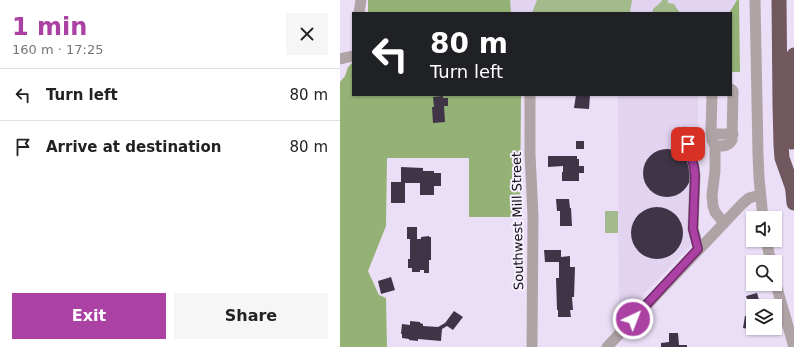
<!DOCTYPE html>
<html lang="en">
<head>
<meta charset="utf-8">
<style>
  body { margin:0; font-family:"DejaVu Sans",sans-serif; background:#f6f6f6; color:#222; height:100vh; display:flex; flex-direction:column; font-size:15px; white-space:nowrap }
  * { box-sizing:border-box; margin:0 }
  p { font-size:13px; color:#767676 }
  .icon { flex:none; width:22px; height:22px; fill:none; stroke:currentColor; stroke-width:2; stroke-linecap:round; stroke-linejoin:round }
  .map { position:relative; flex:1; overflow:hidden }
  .side { display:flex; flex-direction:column; background:#fff; width:340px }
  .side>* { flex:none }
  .guide { position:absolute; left:12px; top:12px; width:380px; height:84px; border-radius:0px; box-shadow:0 1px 3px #0004; background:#202124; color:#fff; overflow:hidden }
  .buttons { position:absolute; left:406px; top:211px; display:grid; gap:8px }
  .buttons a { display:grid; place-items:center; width:36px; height:36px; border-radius:0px; background:#fff; box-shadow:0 1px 3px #0004; font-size:20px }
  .pin { position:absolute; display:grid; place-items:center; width:34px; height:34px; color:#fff; margin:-17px; border-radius:8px; box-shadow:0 2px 6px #0006 }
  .me { position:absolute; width:44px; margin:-22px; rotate:43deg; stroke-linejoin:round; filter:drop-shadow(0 0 3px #0008) }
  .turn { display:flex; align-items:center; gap:14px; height:84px; padding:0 12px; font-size:18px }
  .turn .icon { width:52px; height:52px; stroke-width:2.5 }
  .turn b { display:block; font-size:28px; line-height:34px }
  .round { display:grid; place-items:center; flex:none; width:42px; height:42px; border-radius:0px; background:#f6f6f6 }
  .headline { display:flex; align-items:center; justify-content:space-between; height:68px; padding:0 12px }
  h1 { font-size:24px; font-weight:700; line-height:30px; color:#ab41a3 }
  .primary-button { display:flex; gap:8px; margin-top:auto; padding:8px 12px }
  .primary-button a { flex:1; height:46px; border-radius:0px; background:#ab41a3; color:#fff; font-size:16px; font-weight:700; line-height:46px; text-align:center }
  .primary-button a+a { background:#f6f6f6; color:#222 }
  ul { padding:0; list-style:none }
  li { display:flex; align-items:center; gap:12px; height:52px; padding:0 12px; border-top:1px solid #e0e0e0 }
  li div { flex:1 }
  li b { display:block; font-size:15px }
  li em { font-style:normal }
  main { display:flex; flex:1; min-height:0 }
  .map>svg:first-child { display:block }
  .built { fill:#e2d3f1 }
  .green { fill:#a3bb8c }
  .forest { fill:#94b275 }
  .building { fill:#3f3547 }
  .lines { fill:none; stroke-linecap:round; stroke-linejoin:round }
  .minor { stroke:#b0a3a6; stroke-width:11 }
  .highway { stroke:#71585f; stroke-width:15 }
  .route-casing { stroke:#6f2a6a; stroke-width:10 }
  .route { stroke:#ab41a3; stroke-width:7 }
  .labels { text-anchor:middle; stroke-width:4; stroke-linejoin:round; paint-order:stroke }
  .street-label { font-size:13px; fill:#110d14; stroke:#f6effd }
</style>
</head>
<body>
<main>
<section class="side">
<div class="headline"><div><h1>1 min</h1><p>160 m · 17:25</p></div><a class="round"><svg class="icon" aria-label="close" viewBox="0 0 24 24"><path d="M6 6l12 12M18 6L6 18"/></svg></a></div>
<ul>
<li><svg class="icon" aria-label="left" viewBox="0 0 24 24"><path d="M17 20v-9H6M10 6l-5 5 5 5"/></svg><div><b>Turn left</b></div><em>80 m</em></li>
<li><svg class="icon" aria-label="arrive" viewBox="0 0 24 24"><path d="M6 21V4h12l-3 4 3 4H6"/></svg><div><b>Arrive at destination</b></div><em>80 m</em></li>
</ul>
<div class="primary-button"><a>Exit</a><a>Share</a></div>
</section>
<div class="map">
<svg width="454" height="347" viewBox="0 0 454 347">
  <rect width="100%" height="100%" fill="#ebdff7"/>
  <g class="built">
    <polygon points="28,0 399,0 391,13 28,13"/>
    <polygon points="278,95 358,95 357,229 350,230 351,245 279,320"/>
  </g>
  <g class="green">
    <polygon points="197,0 292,0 290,13 192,13"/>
    <polygon points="322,0 328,0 328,3 334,4 340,13 312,13 313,9 321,2"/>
    <rect x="265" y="211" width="13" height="22"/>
  </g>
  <g class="forest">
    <polygon points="28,0 170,0 171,13 28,13"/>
    <polygon points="397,0 399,0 400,72 391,72 391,13 389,13"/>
    <polygon points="13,62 13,95 181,95 180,217 129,217 129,158 47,158 46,226 28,271 39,295 46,298 47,347 0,347 0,82 5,76 8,67"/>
  </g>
  <g class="building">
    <polygon points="236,95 250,95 249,109 234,108"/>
    <polygon points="103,96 103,98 108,98 108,106 104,106 105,122 93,123 92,107 94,107 93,97"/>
    <rect x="236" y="141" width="8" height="8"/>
    <circle cx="327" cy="173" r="24"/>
    <polygon points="208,156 237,156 237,159 239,159 239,166 244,166 244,173 239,173 239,181 222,181 222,172 223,172 223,166 208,167"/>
    <polygon points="61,167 83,168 83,171 94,171 94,173 101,173 101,186 94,186 94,195 80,195 80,183 65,183 65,203 51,203 51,182 61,182"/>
    <polygon points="216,199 229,199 230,208 231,208 232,226 220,226 220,211 217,211"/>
    <circle cx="317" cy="233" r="26"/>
    <polygon points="67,227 77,227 77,239 81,239 81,237 89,236 89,237 91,237 91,260 89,260 89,273 84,273 84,270 80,270 80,272 72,272 72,268 68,268 68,259 70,259 70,239 67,239"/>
    <polygon points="204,250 221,250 221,257 230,256 230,267 235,267 234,297 232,297 233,310 230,310 231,317 218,317 218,310 217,310 216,278 219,278 219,262 205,262"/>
    <polygon points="51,277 55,290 41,294 38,281"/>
    <polygon points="417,293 420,303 420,306 413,306 413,328 416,328 415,330 403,328 405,316 406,316 409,305 406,296"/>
    <polygon points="114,311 123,317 113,330 107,326 102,329 101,341 78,339 78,341 69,340 69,339 62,338 62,334 61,334 62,324 70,325 70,321 80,322 80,323 83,324 83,326 98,327 105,323"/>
    <polygon points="329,333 338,333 339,345 347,345 347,347 321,347 321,343 329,342"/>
  </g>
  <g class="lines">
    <g class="minor">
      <polyline points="415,0 418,154 419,178 423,218"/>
      <polyline points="19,13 21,0"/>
      <polyline points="0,59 13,56"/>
      <polyline points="190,95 190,154 193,216 192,347"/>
      <polyline points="372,95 371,129 372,140 375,146 375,171 372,195 373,206 375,212 384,223"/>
      <polyline points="345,132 354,167 355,175 353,229 359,249"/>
      <polyline points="371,134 393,134"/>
      <path d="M375,146C382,146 388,147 392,140L393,91L391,89"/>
      <polyline points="426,240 431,262"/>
      <polyline points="435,281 454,347"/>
      <polyline points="267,347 402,204 409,198 420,195"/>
    </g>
    <g class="highway">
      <polyline points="439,0 440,104 441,145 442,158 453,189"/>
      <polyline points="451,142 451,106 454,55"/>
      <polyline points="452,180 454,203"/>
    </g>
  </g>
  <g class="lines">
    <g class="route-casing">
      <polyline id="route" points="293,319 358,249 353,229 355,176 354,167 348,144"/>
    </g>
    <use href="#route" class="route"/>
  </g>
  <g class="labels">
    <g class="street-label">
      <text transform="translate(177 221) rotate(-91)" y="5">Southwest Mill Street</text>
    </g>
  </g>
</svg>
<div class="buttons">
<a><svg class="icon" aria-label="sound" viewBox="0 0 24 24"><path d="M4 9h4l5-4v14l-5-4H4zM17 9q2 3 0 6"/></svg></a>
<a><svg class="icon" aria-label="search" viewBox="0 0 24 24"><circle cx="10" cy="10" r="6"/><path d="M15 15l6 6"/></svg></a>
<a><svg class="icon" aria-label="layers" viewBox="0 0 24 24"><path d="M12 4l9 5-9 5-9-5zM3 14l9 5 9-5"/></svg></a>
</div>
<div class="pin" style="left:348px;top:144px;background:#d93025"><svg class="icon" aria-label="arrive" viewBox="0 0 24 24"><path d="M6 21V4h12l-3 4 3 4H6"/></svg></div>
<svg class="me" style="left:293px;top:319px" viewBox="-20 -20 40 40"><circle r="17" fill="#ab41a3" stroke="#fff" stroke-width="3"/><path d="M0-11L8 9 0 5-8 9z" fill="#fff"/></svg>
<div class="guide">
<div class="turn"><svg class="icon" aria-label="left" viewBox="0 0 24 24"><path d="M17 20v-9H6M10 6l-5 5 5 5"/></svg><div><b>80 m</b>Turn left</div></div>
</div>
</div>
</main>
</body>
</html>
